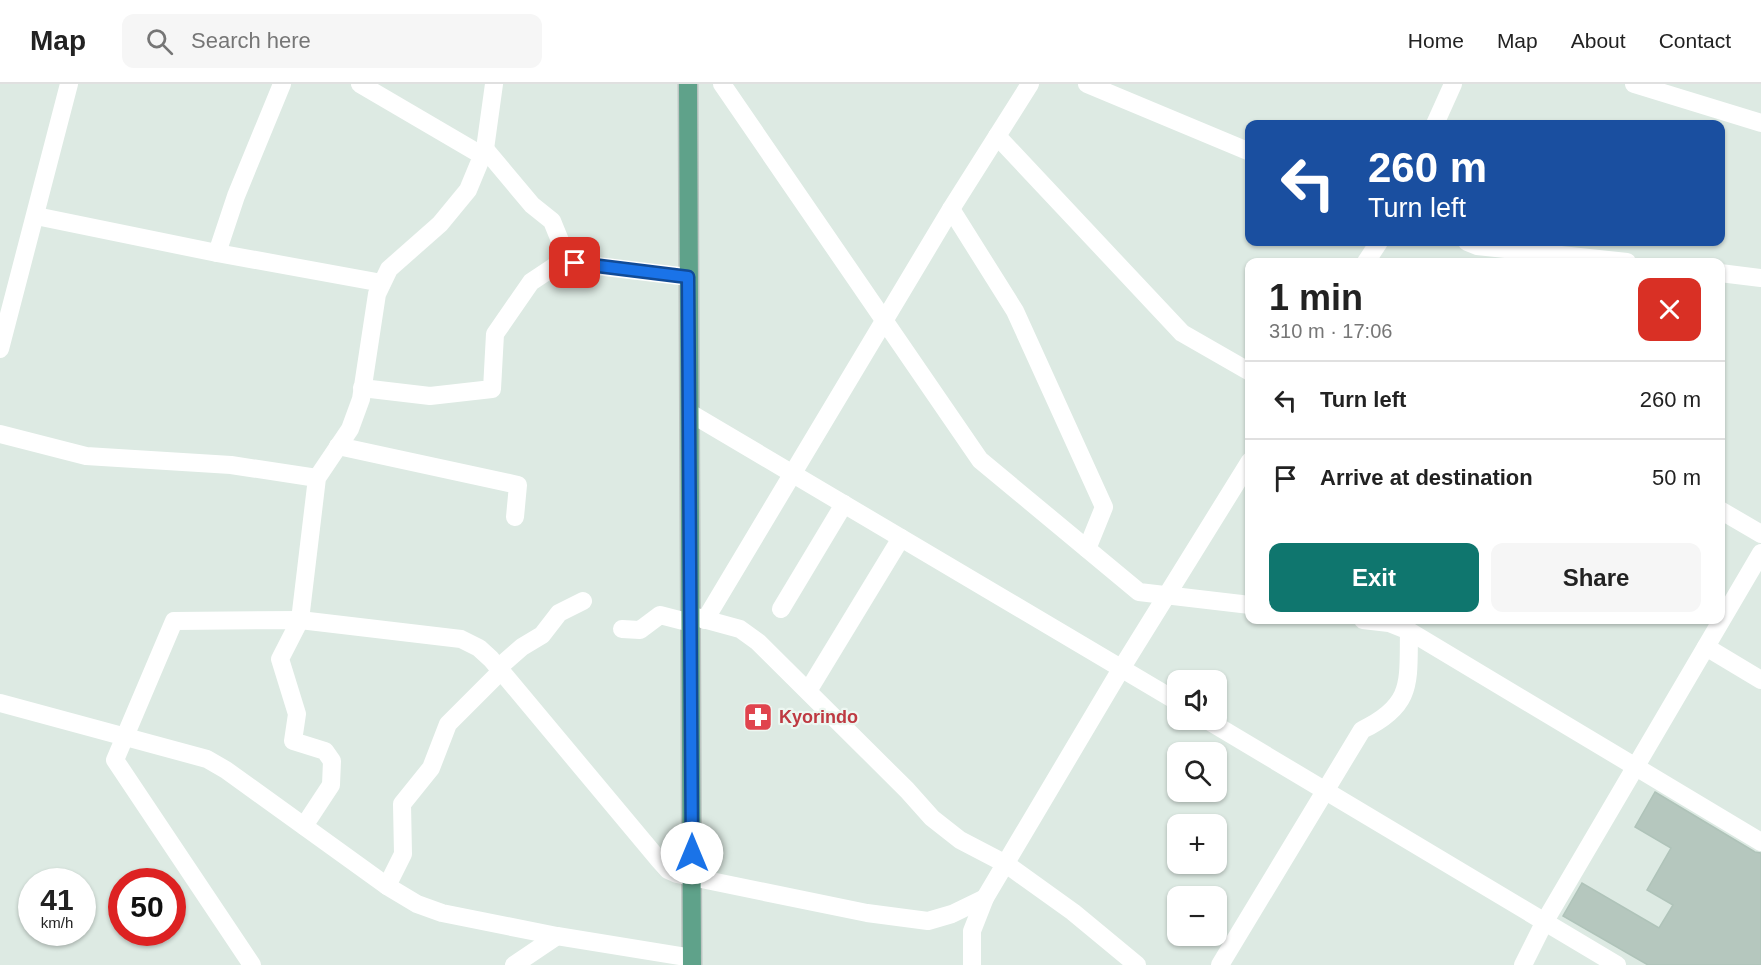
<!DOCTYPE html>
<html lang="en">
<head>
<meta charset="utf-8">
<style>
  body { margin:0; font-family:Arial,sans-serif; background:#f6f6f6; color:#222; height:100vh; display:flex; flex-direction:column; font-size:22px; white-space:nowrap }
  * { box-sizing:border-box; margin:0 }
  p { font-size:20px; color:#767676 }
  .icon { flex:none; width:33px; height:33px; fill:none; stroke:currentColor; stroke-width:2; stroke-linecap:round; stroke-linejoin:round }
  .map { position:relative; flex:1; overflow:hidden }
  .drawer { position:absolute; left:1245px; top:174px; width:480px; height:366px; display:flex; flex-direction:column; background:#fff; border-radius:12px; box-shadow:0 2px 4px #0004 }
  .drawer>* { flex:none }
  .guide { position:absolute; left:1245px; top:36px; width:480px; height:126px; border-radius:12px; box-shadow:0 2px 4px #0004; background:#1a4fa0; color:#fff; overflow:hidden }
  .fabs { position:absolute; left:1167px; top:586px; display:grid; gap:12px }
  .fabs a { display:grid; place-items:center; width:60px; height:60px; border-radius:12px; background:#fff; box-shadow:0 2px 4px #0004; font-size:30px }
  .speed { position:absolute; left:18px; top:784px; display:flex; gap:12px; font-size:30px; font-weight:700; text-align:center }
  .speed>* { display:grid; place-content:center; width:78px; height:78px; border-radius:50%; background:#fff; box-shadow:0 2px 4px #0004; line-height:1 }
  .speed small { font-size:15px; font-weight:400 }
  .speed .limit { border:9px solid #d22; background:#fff; color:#111 }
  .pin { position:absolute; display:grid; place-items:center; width:51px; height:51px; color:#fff; margin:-26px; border-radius:12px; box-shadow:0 3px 9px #0006 }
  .me { position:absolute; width:66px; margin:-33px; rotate:0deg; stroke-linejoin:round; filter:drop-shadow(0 0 4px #0008) }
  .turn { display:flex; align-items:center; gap:21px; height:126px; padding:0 24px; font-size:27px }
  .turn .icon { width:78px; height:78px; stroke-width:2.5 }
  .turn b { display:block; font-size:42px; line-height:51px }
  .round { display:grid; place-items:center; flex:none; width:63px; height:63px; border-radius:12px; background:#f6f6f6 }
  .summary { display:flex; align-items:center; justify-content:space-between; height:102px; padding:0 24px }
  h1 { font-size:36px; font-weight:700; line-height:45px }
  .button { display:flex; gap:12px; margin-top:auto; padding:12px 24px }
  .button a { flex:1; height:69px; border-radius:12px; background:#0f766e; color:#fff; font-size:24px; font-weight:700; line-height:69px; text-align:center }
  .button a+a { background:#f6f6f6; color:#222 }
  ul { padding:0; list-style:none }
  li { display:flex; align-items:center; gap:18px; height:78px; padding:0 24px; border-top:2px solid #e0e0e0 }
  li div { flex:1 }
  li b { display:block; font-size:22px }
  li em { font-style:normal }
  header { display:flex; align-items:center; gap:36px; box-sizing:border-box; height:84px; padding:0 30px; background:#fff; border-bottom:2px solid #e0e0e0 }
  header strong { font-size:28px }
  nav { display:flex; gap:33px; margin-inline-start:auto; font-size:21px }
  .search { width:420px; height:54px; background:#f6f6f6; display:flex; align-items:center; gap:15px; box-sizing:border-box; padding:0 21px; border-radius:12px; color:#767676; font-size:22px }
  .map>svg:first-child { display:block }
  .building { fill:#b5c7be; stroke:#afc3b9; stroke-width:1.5 }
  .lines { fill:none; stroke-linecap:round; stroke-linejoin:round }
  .major-casing { stroke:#bcc4c1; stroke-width:21 }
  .minor { stroke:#fff; stroke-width:18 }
  .major { stroke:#5fa28a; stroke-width:18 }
  .route-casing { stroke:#114b97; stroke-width:15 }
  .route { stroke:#1a73e8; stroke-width:10 }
  .labels { text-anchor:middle; stroke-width:4.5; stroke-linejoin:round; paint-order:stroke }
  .health-label { font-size:18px; font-weight:bold; fill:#be3a42; stroke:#edf7f1; text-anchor:start }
</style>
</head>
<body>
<header>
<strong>Map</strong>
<div class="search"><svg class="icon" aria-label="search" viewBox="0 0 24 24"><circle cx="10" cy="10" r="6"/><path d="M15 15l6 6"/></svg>Search here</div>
<nav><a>Home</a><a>Map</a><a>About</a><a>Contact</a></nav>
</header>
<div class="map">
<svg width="1761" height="881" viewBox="0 0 1761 881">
  <rect width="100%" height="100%" fill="#ddeae3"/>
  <polygon class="building" points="1655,708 1755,768 1761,769 1761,881 1648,881 1563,832 1582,799 1659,844 1673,821 1647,806 1671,764 1635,743"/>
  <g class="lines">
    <g class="major-casing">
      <polyline id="major" points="688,0 692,881"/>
    </g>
    <g class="minor">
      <polyline points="360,0 483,72"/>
      <polyline points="722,0 980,376 1139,508 1250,521"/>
      <polyline points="1087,0 1250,68"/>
      <polyline points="1634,0 1761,39"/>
      <polyline points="1435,40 1453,0"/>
      <polyline points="997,52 1182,249 1250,288"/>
      <polyline points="485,65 532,121 552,137 567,174 575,179 589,181 688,193"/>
      <polyline points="951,125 1015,227 1104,423 1087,465"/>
      <polyline points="36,132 217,169 382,199"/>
      <polyline points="1467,158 1477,162 1627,178"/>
      <polyline points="217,169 236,112 282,0"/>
      <polyline points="1366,178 1379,158"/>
      <polyline points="1720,189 1761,194"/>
      <polyline points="0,265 69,0"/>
      <polyline points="362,304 430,312 492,305 495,250 531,198 567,174"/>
      <polyline points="690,329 1178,618"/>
      <polyline points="0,350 86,372 231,381 317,394"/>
      <polyline points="338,362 518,401 515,433"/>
      <polyline points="1720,426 1761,450"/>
      <polyline points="781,525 844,420"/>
      <polyline points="696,533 740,545 758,558 907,706 932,734 960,756 1006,780 1073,828 1137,881"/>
      <polyline points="705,536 951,125 1030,0"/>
      <polyline points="1363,536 1389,539 1409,547 1761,758"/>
      <polyline points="622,545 640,546 660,531 691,539"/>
      <polyline points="1706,563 1761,596"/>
      <polyline points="498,584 522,563 542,551 559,529 583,517"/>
      <polyline points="808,607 901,454"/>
      <polyline points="0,619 207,675 226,686 387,802 417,820 442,829 557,852 692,874"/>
      <polyline points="1207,636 1617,881"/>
      <polyline points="304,742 331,701 332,677 325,667 293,657 297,630 280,575 300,536 317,394 350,345 361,315 377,210 389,185 440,140 468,106 485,65 494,0"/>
      <polyline points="387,802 403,770 402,720 431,684 448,640 501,587"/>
      <polyline points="252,881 115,676 174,537 300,536 461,555 479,564 491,575 659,776 668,786 677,790 867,829 928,837 952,830 985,814"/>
      <polyline points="514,881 557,852"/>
      <polyline points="972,881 972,847 985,814 1121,585 1250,377"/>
      <path d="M1220,881L1362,646C1414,621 1408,598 1409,547"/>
      <polyline points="1523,881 1545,837 1761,469"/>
    </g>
    <use href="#major" class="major"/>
  </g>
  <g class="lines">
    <g class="route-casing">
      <polyline id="route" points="575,179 688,193 692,769"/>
    </g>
    <use href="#route" class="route"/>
  </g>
  <defs>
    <g id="pharmacy-square" transform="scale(1.5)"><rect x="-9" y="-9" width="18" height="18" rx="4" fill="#e0444e" stroke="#edf7f1"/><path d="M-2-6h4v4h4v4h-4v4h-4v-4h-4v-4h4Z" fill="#fff"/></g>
  </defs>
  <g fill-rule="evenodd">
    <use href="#pharmacy-square" x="758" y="633"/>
  </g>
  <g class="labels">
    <g class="health-label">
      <text x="779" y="639">Kyorindo</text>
    </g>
  </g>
</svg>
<div class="fabs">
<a><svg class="icon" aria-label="sound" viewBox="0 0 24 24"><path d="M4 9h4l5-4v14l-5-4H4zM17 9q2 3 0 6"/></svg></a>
<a><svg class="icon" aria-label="search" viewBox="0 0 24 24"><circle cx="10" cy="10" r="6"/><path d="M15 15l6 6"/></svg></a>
<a>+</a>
<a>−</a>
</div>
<div class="speed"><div>41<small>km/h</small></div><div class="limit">50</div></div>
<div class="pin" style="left:575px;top:179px;background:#d93025"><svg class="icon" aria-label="arrive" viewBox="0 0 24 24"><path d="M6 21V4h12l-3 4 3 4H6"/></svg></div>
<svg class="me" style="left:692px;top:769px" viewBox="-20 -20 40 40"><circle r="19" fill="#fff"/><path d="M0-13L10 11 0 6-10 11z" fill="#1a73e8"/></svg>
<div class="guide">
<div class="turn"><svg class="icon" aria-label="left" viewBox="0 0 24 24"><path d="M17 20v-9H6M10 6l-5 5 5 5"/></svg><div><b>260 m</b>Turn left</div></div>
</div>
<section class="drawer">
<div class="summary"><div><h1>1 min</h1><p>310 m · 17:06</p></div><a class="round" style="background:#d93025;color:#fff"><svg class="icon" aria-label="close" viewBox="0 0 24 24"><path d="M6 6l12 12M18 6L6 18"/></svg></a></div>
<ul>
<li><svg class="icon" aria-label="left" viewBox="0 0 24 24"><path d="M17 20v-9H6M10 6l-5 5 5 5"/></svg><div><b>Turn left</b></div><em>260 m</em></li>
<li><svg class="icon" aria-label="arrive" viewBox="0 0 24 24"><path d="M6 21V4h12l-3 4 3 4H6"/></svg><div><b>Arrive at destination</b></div><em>50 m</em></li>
</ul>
<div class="button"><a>Exit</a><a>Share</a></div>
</section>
</div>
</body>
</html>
